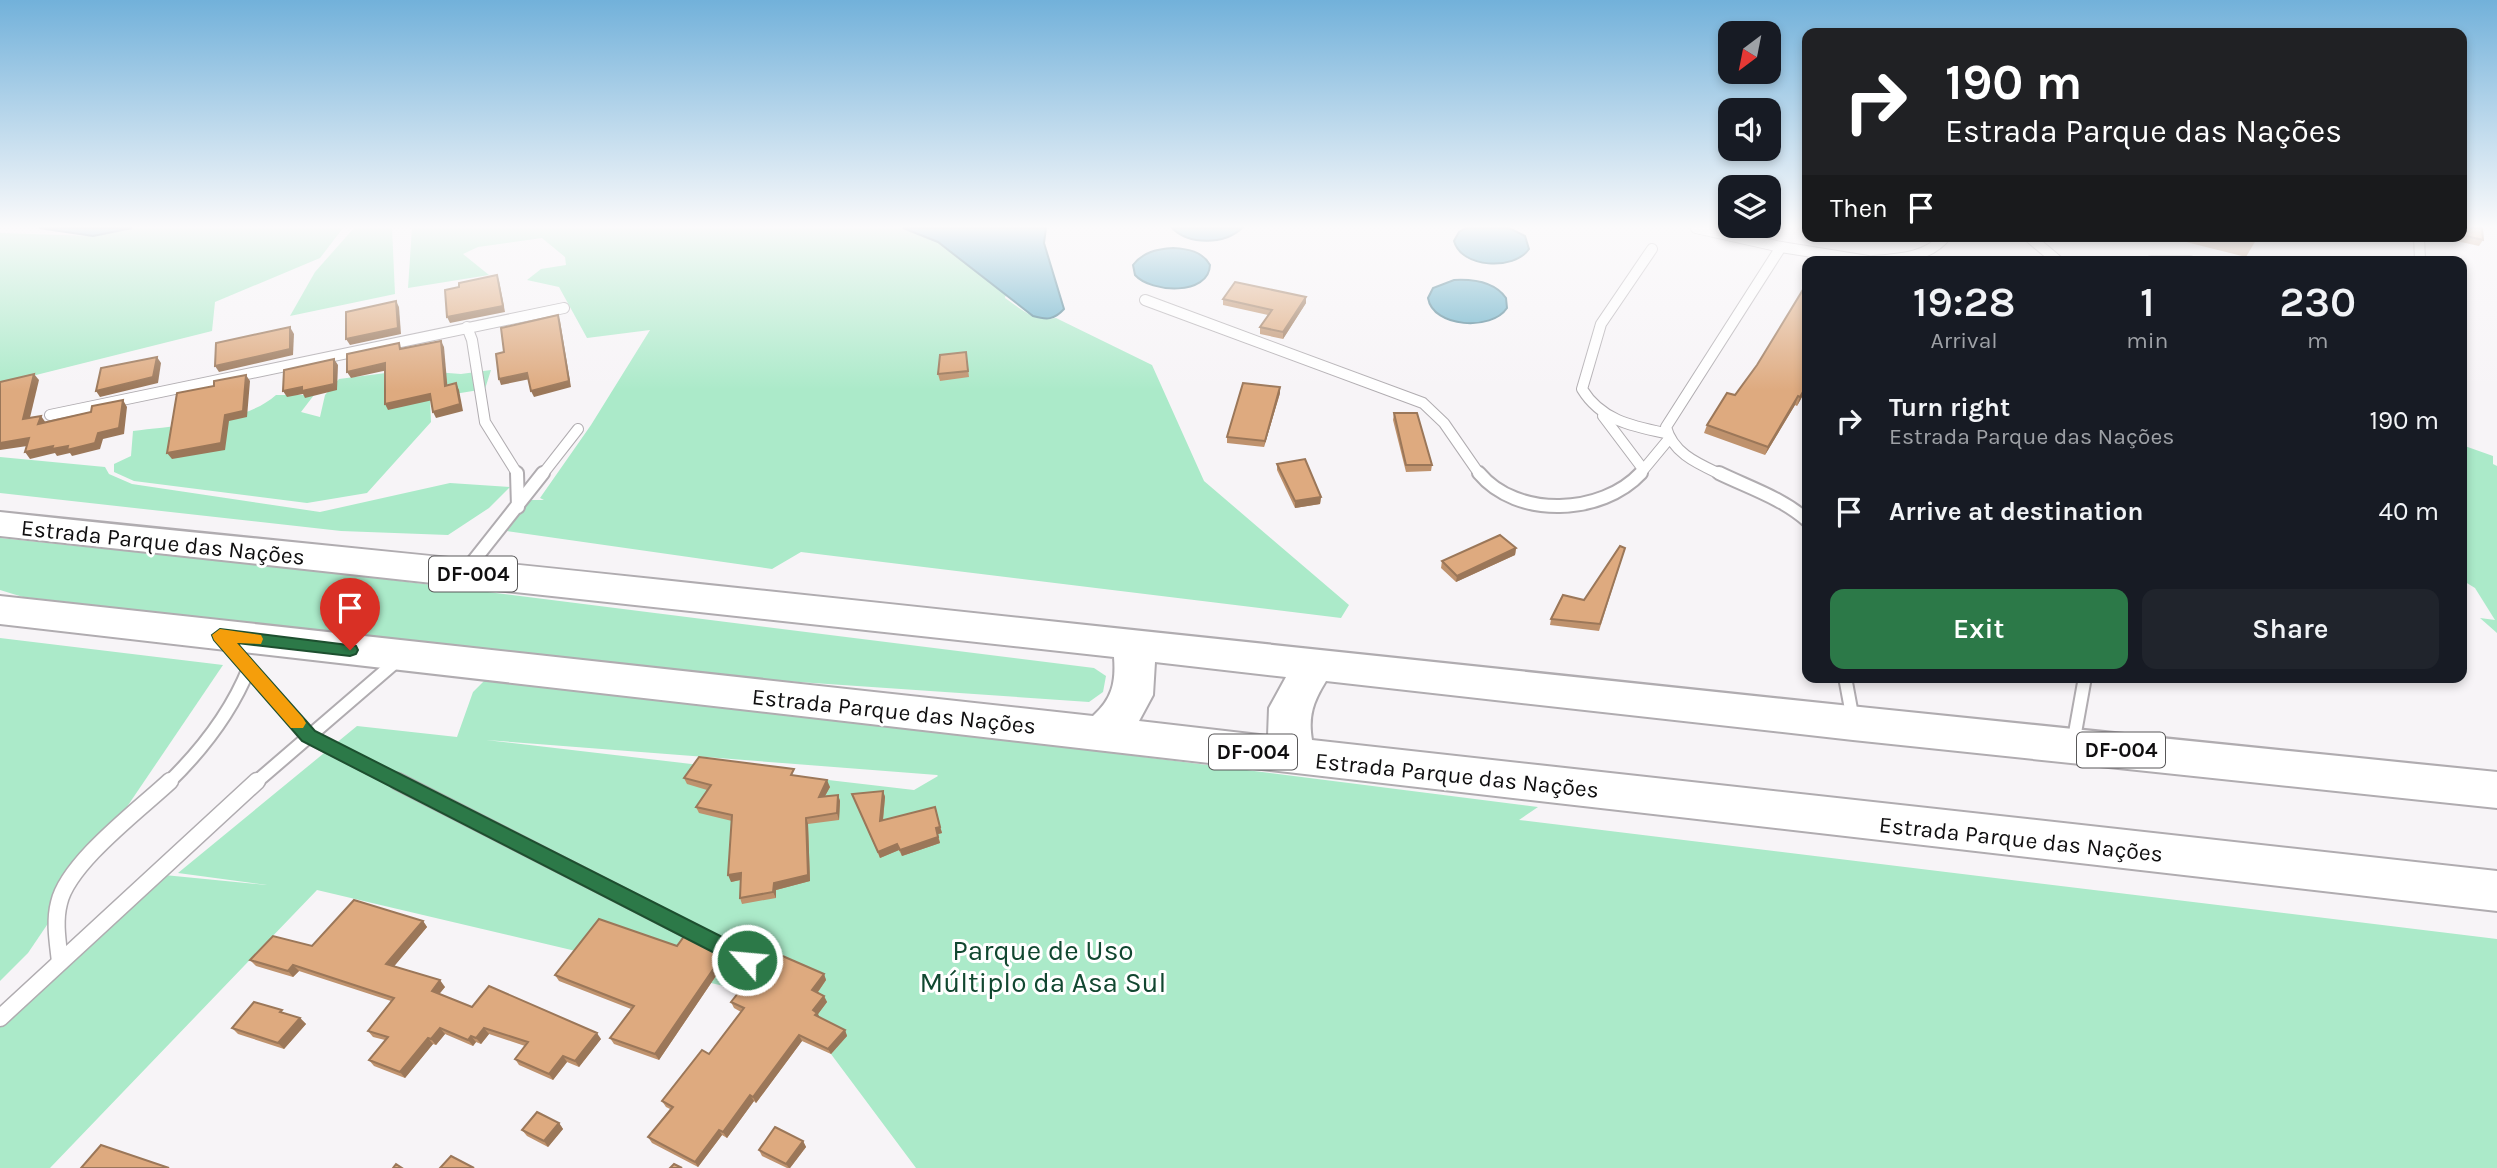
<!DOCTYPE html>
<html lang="en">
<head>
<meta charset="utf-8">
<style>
  body { margin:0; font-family:Karla,sans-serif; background:#20242c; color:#f1f3f6; height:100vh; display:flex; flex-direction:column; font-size:26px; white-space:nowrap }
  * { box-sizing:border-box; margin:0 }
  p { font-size:23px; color:#9ea1a6 }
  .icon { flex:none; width:38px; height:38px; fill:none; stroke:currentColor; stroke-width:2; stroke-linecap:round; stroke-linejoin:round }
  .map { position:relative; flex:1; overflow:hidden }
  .drawer { position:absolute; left:1802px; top:256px; width:665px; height:427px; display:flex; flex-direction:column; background:#171b24; border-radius:14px; box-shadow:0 4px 10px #0003 }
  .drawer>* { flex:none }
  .top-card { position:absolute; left:1802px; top:28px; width:665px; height:214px; border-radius:14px; box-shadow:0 4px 10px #0003; background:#202124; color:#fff; overflow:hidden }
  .needle { width:46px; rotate:212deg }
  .controls { position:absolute; left:1718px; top:21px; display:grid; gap:14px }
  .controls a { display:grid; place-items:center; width:63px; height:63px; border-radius:14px; background:#171b24; box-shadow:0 4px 10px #0003; font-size:35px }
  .pin { position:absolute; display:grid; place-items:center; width:60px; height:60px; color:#fff; margin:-72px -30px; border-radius:50% 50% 50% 0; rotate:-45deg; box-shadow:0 0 7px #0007 }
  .pin .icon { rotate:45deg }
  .me { position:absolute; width:77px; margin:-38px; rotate:297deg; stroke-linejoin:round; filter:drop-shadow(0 0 5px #0008) }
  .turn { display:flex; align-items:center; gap:24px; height:147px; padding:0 28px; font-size:32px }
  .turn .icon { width:91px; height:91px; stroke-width:2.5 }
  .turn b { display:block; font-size:49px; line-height:60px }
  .then { display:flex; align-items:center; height:66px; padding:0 28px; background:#0003; gap:14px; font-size:26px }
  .eta { display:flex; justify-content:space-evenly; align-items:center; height:119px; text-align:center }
  .eta b { font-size:42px; font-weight:600; line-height:49px }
  .cta { display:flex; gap:14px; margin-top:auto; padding:14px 28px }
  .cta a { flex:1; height:80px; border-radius:14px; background:#2c7948; color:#fff; font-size:28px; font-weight:600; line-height:80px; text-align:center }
  .cta a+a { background:#20242c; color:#f1f3f6 }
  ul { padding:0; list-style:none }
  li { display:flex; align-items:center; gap:21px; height:91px; padding:0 28px }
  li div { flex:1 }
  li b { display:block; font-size:26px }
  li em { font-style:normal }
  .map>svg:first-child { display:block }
  .green { fill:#abeac9; fill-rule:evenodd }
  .water { fill:#61adc6; stroke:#497e8f; stroke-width:2 }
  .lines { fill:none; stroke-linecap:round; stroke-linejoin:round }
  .service-far2-casing { stroke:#b0acb0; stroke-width:12 }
  .service-far1-casing { stroke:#b0acb0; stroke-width:16 }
  .service-casing { stroke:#b0acb0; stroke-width:19 }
  .trunk-casing { stroke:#b0acb0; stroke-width:4 }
  .service-far2 { stroke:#fff; stroke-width:10 }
  .service-far1 { stroke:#fff; stroke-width:12 }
  .service { stroke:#fff; stroke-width:16 }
  .trunk { fill:#fff; fill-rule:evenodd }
  .wall { fill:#bf926d }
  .shaded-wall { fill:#9b7759 }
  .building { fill:#deaa7f; stroke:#9b7759; stroke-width:2 }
  .route { fill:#2c7948; stroke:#1d4f2f; stroke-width:2 }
  .slow { fill:#f59e0b }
  .labels { text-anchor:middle; stroke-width:6; stroke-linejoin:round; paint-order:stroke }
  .shield { fill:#fff; stroke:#585758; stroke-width:2 }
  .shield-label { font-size:21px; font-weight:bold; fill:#100f10 }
  .street-label { font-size:23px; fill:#100f10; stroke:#fff }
  .near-park-label { font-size:28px; fill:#114730; stroke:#fff }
</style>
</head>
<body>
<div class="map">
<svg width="2497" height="1168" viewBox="0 0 2497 1168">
  <rect width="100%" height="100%" fill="#f7f4f7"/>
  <g class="green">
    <polygon points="130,228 343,228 320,258 215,302 212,331 0,384 0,233 93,236"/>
    <polygon points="354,228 392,228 395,294 290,316 315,272"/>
    <path d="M412,228H1024L1005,298C1022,310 1035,322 1056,318L1152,365L1204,481L1349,605L1341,618L801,552L772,569L507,531L530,500H544L540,498L591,425L650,330L587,338L559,287L527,280L541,269L566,265L565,257L542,238L478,247L463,254L489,275L408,288Z"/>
    <path d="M409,370L461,374L491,370L485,389L430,398L431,422L367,493L307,503L134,481L114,472V464L131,456L133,431C176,425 244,424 276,395H314L301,412L320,417L325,395L339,379Z"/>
    <polygon points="2462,445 2493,456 2493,464 2497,466 2497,633 2480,618 2495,620 2475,588 2462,580"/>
    <polygon points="0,457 105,467 109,474 132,484 320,512 450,483 510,487 489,508 448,535 341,531 0,493"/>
    <polygon points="0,538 320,571 1094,668 1106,676 1103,692 1089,702 740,678 23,597 0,590"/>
    <polygon points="0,638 223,665 28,953 0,981"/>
    <path d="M485,680H510L782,711L1538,807L1519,820L2497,939V1168H916L828,1050L783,1000L317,890L50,1168H0V1019L154,874L267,885L178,873L357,726L457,737L473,692ZM486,740L937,775L938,776L914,790Z"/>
  </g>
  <g class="water">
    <polygon points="39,228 132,228 93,236"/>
    <path d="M903,228H1046L1044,243L1064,309C1054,320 1047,320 1033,316L938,242Z"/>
    <path d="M1172,228H1242C1224,245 1189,245 1172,228Z"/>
    <path d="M1466,228H1509L1525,236L1529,249C1514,271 1461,268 1454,241L1459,232Z"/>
    <path d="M1173,248C1188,249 1202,251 1210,265C1209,296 1151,293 1135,275L1133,265C1143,252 1157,249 1173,248Z"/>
    <path d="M1454,280C1473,279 1494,281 1506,298L1507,308C1492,331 1433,328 1428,298L1433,288Z"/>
  </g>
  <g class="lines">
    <g class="service-far2-casing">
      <g id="service-far2">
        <path d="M1696,228L1781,247L1666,427C1673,454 1699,464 1722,475"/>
        <polyline points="2028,236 2058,261"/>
        <polyline points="2419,236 2420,261"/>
        <polyline points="1781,247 1868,261"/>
        <path d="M1652,249L1601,324L1582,389C1601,420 1631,426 1665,433"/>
        <path d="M1873,261C1900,259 1927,258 1946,236"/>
        <polyline points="2151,261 2190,261"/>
        <polyline points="1145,300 1423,403 1444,423 1480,475"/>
        <polyline points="467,327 472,340 485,422 518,475"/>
        <polyline points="50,415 564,308"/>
        <polyline points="1603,416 1643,469"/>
        <polyline points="542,475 578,429"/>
        <polyline points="1639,475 1668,440"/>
      </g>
    </g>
    <g class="service-far1-casing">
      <g id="service-far1">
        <polyline points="517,473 518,507"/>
        <path d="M1479,473C1517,519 1602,515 1641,473"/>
        <path d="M1719,473C1750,488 1782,498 1808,521"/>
        <polyline points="464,573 543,473"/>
        <polyline points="222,638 308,736 400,783"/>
        <polyline points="1845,677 1853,720"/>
        <polyline points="2073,744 2085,677"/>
        <path d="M168,783C203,749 231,713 249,668"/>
        <polyline points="255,783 399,659"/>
      </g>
    </g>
    <g class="service-casing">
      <g id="service">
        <polyline points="397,781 747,960"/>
        <path d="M60,962C58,943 54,922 59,903C68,863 139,810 170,781"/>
        <polyline points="0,1018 257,781"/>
      </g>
    </g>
    <g class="trunk-casing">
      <path id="trunk" d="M0,512C217,536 435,555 653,579C1267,644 1882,711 2497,772V808L1853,740L1326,681C1313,702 1308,716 1312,740L2497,871V911L0,624V596L1093,716C1112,699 1116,683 1114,657L0,536ZM1155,662L1286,677L1269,708L1268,736L1139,721L1153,695Z"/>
    </g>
    <use href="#service-far2" class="service-far2"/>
    <use href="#service-far1" class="service-far1"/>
    <use href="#service" class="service"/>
    <use href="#trunk" class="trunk"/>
  </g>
  <g class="wall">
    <polygon points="2462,228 2483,240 2479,246 2443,238 2443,236 2462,236"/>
    <polygon points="2162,236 2257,236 2256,240 2246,257"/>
    <polygon points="1306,297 1306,303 1283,339 1260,334 1260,327 1268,315 1223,305 1223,299"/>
    <polygon points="966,352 969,377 940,381 938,374"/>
    <polygon points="1808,386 1797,406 1795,405 1765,455 1704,433 1707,425 1735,395"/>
    <polygon points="1280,393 1264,447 1227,443 1227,437"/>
    <polygon points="1394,413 1432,465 1431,471 1406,472 1393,420"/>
    <polygon points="1277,464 1321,497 1320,504 1295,508 1277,470"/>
    <polygon points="1516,548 1515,555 1456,582 1441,568 1442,561"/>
    <polygon points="1623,555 1599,631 1550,625 1551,619 1584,600"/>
    <polygon points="796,776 830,787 825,796 838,795 840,801 839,820 808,824 810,881 776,890 776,898 742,904 740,898 741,880 731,882 732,821 699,813 696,807 707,790 687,784 684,778"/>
    <polygon points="883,791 885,797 883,821 935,807 942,833 938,834 940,843 902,856 899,850 880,858 852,794"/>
    <polygon points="423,921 427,927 394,966 445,987 439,994 472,1007 601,1039 579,1067 567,1062 553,1080 519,1065 515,1059 525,1046 489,1034 481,1044 476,1042 473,1046 445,1034 436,1045 433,1044 405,1078 374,1066 369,1060 385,1040 373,1037 368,1031 391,1001 299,971 293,977 256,966 250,960"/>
    <polygon points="677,946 723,955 726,961 659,1060 614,1044 610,1038 631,1009 559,981 555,975"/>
    <polygon points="824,974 826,980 818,992 824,996 827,1002 818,1014 819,1017 845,1030 847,1036 831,1054 802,1041 756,1103 754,1101 727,1138 722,1135 698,1167 652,1143 648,1137 670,1109 666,1107 662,1101 709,1054 741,1012 734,1008 731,1002"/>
    <polygon points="286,1014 300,1018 306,1024 284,1049 238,1034 232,1028"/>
    <polygon points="559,1123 563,1129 548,1147 527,1136 522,1130"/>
    <polygon points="803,1141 806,1147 790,1168 787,1168 762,1156 759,1150"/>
  </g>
  <g class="shaded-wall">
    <polygon points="497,275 499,281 505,312 450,323 447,317"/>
    <polygon points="1306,297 1306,303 1283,339 1283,332"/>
    <polygon points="396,301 399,307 401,334 350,345 346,339"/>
    <polygon points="558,315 560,321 571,387 534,397 531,391"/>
    <polygon points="290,327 294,334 293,355 219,372 215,366"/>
    <polygon points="441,341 444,347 448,393 445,386"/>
    <polygon points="157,357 161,363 158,383 100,397 96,391"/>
    <polygon points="334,359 338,365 337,390 305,398 303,394 287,397 283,391"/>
    <polygon points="385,363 388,370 351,378 347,372"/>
    <polygon points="527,373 530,379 501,385 499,379"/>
    <polygon points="34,374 39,380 28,426 23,419"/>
    <polygon points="246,375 250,381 247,417 229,421 225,450 172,459 167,453 225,415"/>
    <polygon points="456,383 459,390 463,411 436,418 433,412"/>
    <polygon points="1808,383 1808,386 1797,406 1800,397"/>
    <polygon points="1280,387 1280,393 1264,447 1265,441"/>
    <polygon points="430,394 433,400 388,410 385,404"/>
    <polygon points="1798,396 1795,405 1765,455 1768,447"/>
    <polygon points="123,400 127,407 124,434 103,439 100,449 72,456 70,453 57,456 55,453 30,459 25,452"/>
    <polygon points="41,416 46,423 38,424"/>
    <polygon points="29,438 34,445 0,450 0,443"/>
    <polygon points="1321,497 1320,504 1295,508 1295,501"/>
    <polygon points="1516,548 1515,555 1456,582 1457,576"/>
    <polygon points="827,780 830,787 821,803 819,797"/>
    <polygon points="883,791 885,797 882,828 880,821"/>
    <polygon points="838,795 840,801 839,820 837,813"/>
    <polygon points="806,818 808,824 810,881 776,890 776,898 773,892 774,883"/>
    <polygon points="940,827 942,833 938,834 936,828"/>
    <polygon points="938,837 940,843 902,856 900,850"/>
    <polygon points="897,844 899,850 880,858 878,852"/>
    <polygon points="741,873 744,879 731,882 728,875"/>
    <polygon points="423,921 427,927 391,970 386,964"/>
    <polygon points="723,955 726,961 659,1060 655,1054"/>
    <polygon points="293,965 299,971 293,977 288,971"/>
    <polygon points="824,974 826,980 815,996 812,990"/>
    <polygon points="440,980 445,987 436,998 432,991"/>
    <polygon points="824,996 827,1002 818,1014 820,1019 818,1021 813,1010"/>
    <polygon points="300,1018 306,1024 284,1049 278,1043"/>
    <polygon points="440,1028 445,1034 436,1045 431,1039"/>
    <polygon points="484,1028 489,1034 481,1044 476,1038"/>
    <polygon points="845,1030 847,1036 831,1054 828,1049"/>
    <polygon points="597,1033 601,1039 579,1067 575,1061"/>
    <polygon points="799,1035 802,1041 756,1103 753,1097"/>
    <polygon points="471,1036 476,1042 473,1046 468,1040"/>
    <polygon points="428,1038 433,1044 405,1078 400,1072"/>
    <polygon points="563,1056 567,1062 553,1080 549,1074"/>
    <polygon points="750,1095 754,1101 727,1138 723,1132"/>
    <polygon points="559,1123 563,1129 548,1147 544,1141"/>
    <polygon points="719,1130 722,1135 698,1167 695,1162"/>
    <polygon points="803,1141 806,1147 790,1168 789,1168 786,1164"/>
  </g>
  <g class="building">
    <polygon points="2462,228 2482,228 2483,240 2462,235"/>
    <polygon points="2242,236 2257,236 2256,240"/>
    <polygon points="497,275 503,306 447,317 445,290 459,287 459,283"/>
    <polygon points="1235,282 1306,297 1283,332 1260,327 1272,310 1223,299"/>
    <polygon points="1804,288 1808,289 1808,383 1800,397 1798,396 1768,447 1707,425 1727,393 1735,395 1757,365"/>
    <polygon points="396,301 398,328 346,339 346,312"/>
    <polygon points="558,315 569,381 531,391 527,373 499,379 496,354 504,352 501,328"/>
    <polygon points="290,327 290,349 215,366 216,343"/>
    <polygon points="441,341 445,386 456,383 460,404 433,412 430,394 385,404 385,363 347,372 347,354 399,343 400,349"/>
    <polygon points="966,352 968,371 938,374 940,355"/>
    <polygon points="157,357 153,377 96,391 101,368"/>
    <polygon points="334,359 334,384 302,391 302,387 283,391 284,370"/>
    <polygon points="34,374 23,419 41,416 38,424 91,412 92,406 123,400 119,428 98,433 95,443 67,450 68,446 52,449 53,446 25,452 29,438 0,443 0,382"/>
    <polygon points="246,375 243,411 225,415 221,443 167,453 177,393 214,386 214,381"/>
    <polygon points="1243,383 1280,387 1265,441 1227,437"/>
    <polygon points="1394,413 1417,413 1432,465 1406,465"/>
    <polygon points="1305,459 1321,497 1295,501 1277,464"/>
    <polygon points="1500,535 1516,548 1457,576 1442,561"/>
    <polygon points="1620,546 1625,548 1600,624 1551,619 1563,595 1584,600"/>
    <polygon points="699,757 786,768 794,769 791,775 827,780 819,797 838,795 837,813 806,818 808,875 774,883 773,892 740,898 741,873 728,875 732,815 696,807 711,785 684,778"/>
    <polygon points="883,791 880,821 935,807 940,827 936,828 938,837 900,850 897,844 878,852 852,794"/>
    <polygon points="354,900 423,921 386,964 440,980 432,991 472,1007 489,986 597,1033 575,1061 563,1056 549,1074 515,1059 528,1042 484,1028 476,1038 471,1036 468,1040 440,1028 431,1039 428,1038 400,1072 369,1060 388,1037 368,1031 394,998 293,965 288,971 250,960 273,936 312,946"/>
    <polygon points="599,919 677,946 685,935 723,955 655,1054 610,1038 634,1006 555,975"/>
    <polygon points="771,951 824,974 812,990 824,996 813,1010 817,1013 815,1015 845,1030 828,1049 799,1035 753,1097 750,1095 723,1132 719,1130 695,1162 648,1137 673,1107 662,1101 702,1050 709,1054 744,1008 731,1002"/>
    <polygon points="254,1002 282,1010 280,1012 300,1018 278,1043 232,1028"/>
    <polygon points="537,1112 559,1123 544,1141 522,1130"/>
    <polygon points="775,1127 803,1141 786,1164 759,1150"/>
    <polygon points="101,1145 169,1168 81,1168"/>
    <polygon points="451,1156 474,1168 440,1168"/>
    <polygon points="396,1164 402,1168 393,1168"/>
    <polygon points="674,1164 682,1168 670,1168"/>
  </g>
  <linearGradient id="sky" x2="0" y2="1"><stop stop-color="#72b1da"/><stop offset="0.58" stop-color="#fbfafb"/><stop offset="1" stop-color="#fbfafb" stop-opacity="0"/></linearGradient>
  <rect width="2497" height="391" fill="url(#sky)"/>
  <polygon class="route" points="220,629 356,646 358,650 356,654 350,656 237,643 315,731 754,953 757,960 754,966 747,969 740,966 302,741 214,640 212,635"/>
  <polygon class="slow" points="220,629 261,635 263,639 261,644 237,643 303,718 306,723 303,728 291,728 214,640 212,635"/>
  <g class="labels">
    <g class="shield">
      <rect x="429" y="556.5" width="88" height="35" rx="5"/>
      <rect x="2077" y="732.5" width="88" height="35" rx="5"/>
      <rect x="1209" y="734.5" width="88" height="35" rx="5"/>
    </g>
    <g class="shield-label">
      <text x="473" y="581">DF-004</text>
      <text x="2121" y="757">DF-004</text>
      <text x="1253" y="759">DF-004</text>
    </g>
    <g class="street-label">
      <text transform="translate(163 542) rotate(6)" y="8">Estrada Parque das Nações</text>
      <text transform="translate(894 711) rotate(6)" y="8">Estrada Parque das Nações</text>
      <text transform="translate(1457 775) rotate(6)" y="8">Estrada Parque das Nações</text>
      <text transform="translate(2021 839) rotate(6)" y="8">Estrada Parque das Nações</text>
    </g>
    <g class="near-park-label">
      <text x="1043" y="960">Parque de Uso<tspan x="1043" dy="32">Múltiplo da Asa Sul</tspan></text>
    </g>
  </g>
</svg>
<div class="controls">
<a><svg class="needle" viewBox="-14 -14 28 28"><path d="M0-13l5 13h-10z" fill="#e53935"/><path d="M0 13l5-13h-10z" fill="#9ea1a6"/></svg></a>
<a><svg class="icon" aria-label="sound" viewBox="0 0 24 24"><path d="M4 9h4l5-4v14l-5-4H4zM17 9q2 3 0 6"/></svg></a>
<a><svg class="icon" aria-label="layers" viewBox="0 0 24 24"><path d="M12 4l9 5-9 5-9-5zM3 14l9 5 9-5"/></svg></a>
</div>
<div class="pin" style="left:350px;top:650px;background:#d93025"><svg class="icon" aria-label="arrive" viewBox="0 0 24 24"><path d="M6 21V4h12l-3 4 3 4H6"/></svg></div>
<svg class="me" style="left:747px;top:960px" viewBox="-20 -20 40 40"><circle r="17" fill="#2c7948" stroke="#fff" stroke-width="3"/><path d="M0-11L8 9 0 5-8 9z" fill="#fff"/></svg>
<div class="top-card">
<div class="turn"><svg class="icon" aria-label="right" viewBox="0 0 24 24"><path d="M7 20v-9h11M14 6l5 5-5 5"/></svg><div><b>190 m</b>Estrada Parque das Nações</div></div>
<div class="then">Then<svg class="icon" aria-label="arrive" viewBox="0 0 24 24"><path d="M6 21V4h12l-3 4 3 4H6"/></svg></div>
</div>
<section class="drawer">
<div class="eta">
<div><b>19:28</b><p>Arrival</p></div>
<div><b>1</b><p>min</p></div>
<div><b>230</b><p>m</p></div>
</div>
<ul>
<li><svg class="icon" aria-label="right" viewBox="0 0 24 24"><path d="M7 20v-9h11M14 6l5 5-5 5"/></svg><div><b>Turn right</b><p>Estrada Parque das Nações</p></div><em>190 m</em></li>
<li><svg class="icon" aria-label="arrive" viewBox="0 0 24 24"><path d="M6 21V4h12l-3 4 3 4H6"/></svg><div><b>Arrive at destination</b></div><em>40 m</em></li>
</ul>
<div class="cta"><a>Exit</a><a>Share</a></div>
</section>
</div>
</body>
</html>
